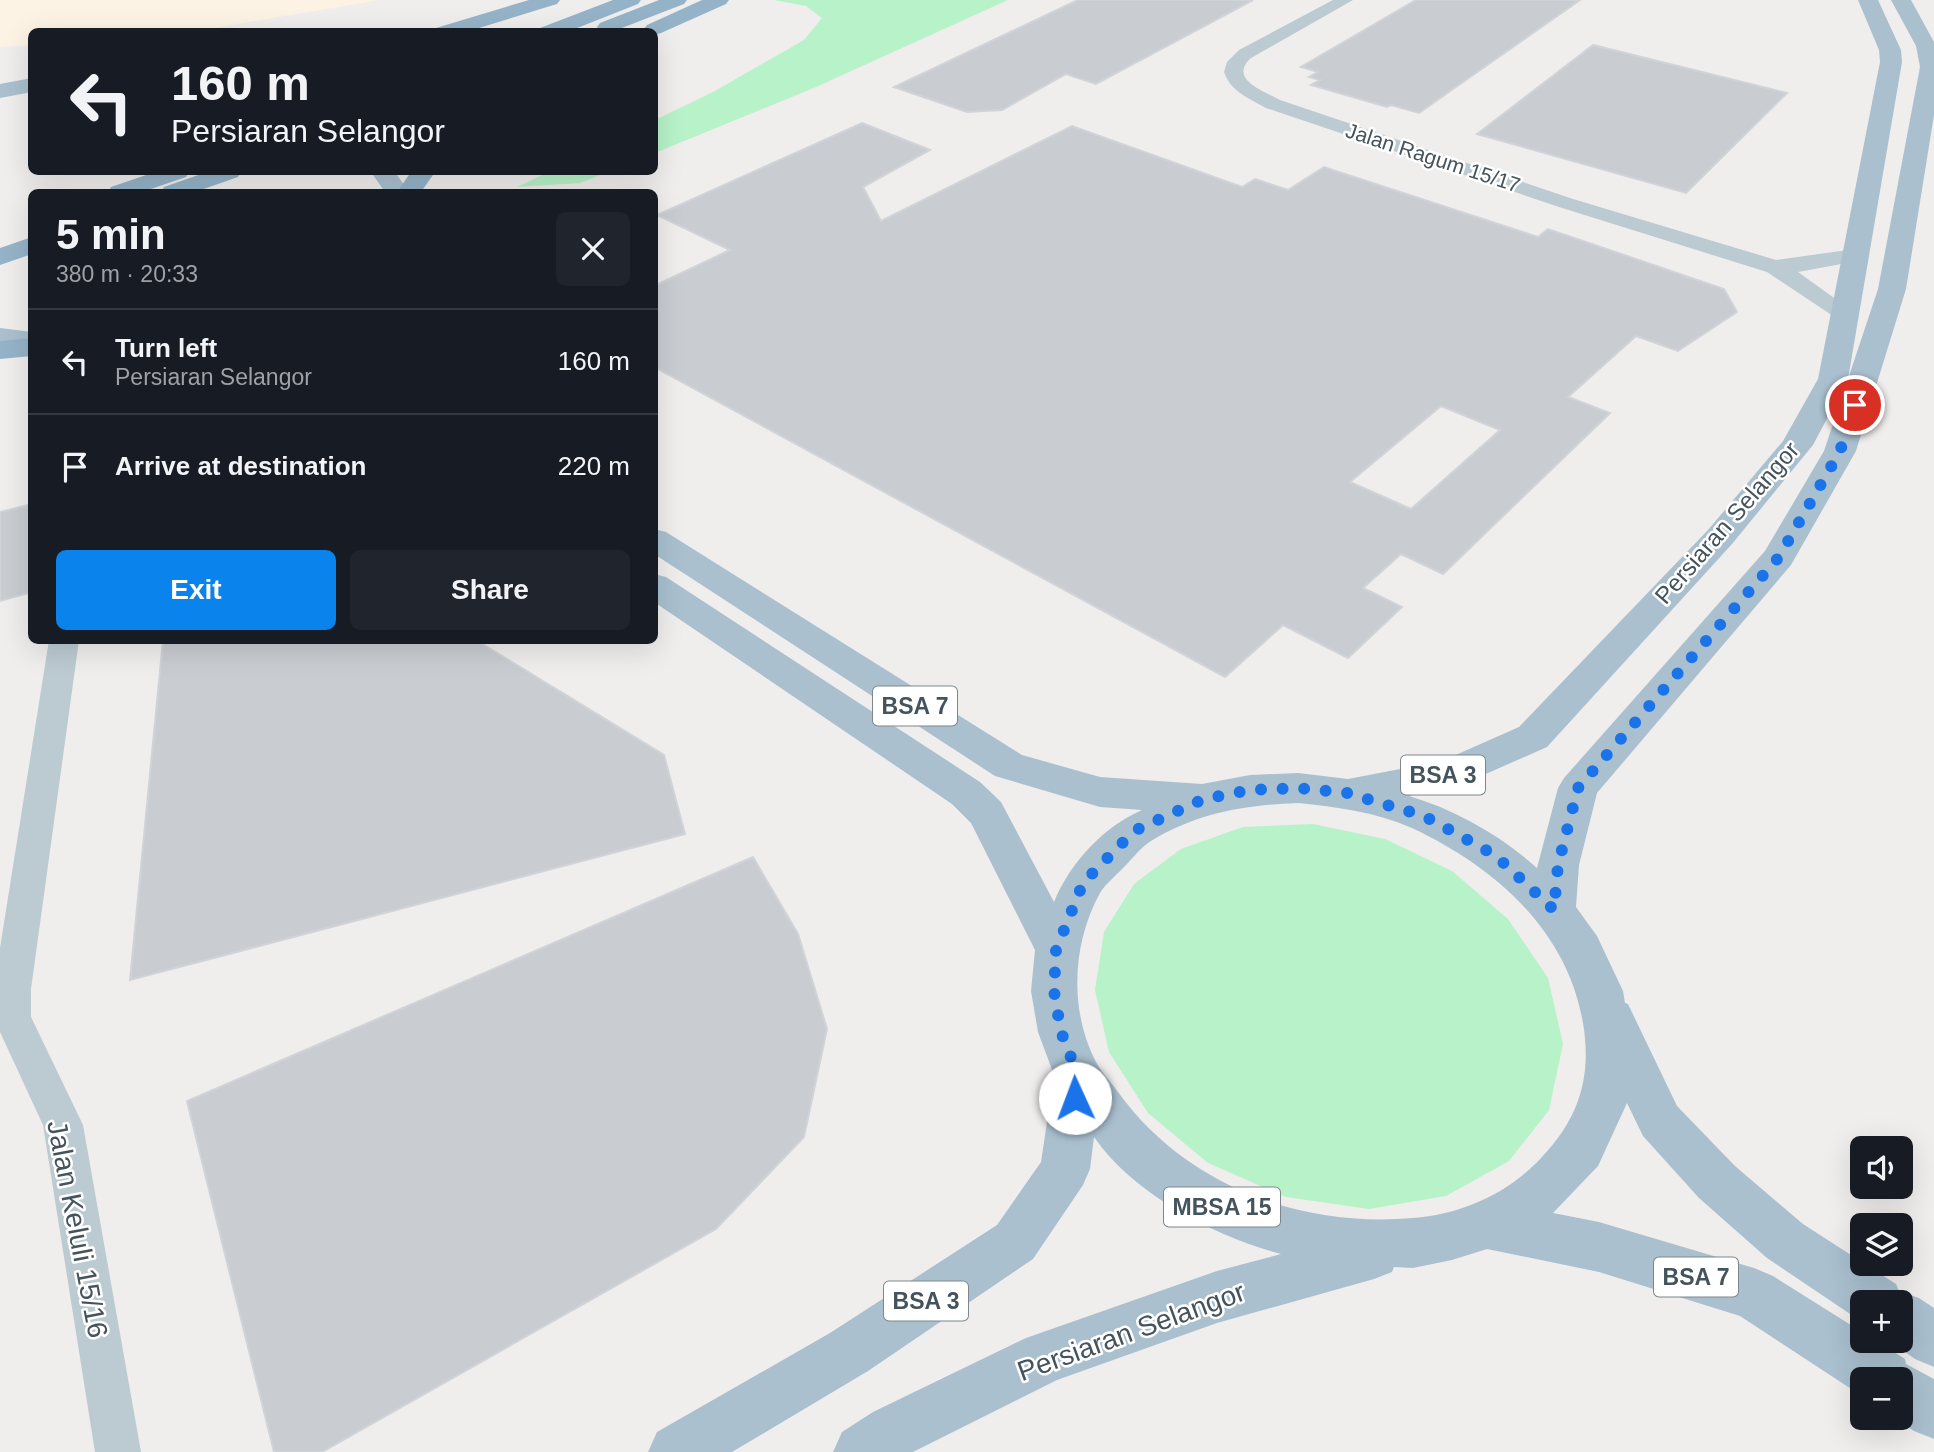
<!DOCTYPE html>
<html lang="en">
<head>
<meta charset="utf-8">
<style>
  body { margin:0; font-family:Arial,sans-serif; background:#20242c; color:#f1f3f6; height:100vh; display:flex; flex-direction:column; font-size:26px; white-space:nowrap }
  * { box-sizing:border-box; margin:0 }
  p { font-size:23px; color:#9ea1a6 }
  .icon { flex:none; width:38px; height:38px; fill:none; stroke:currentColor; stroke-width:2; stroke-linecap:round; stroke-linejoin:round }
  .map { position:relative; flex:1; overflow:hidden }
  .details { position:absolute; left:28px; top:189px; width:630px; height:455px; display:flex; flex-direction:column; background:#171b24; border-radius:10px; box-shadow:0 7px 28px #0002 }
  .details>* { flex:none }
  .banner { position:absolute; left:28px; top:28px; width:630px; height:147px; border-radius:10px; box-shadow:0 7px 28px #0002; background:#171b24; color:#f1f3f6; overflow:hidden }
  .tools { position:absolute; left:1850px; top:1136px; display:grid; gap:14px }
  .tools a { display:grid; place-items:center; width:63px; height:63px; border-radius:10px; background:#171b24; box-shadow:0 7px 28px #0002; font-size:35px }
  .pin { position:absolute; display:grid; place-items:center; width:60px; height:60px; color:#fff; margin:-30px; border:4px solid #fff; border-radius:50%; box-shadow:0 2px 7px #0007 }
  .me { position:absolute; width:77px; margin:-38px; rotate:358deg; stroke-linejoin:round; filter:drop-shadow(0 0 5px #0008) }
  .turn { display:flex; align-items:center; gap:24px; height:147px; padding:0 28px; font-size:32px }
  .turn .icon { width:91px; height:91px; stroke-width:2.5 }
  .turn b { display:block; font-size:49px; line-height:60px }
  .round { display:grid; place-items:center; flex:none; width:74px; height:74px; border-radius:10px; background:#20242c }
  .overview { display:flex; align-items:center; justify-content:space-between; height:119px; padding:0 28px }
  h1 { font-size:42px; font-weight:600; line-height:52px }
  .primary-button { display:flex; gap:14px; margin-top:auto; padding:14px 28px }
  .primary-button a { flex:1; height:80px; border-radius:10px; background:#0b83ec; color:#fff; font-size:28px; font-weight:600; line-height:80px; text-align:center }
  .primary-button a+a { background:#20242c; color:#f1f3f6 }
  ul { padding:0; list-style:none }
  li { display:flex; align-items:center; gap:21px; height:105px; padding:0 28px; border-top:2px solid #363941 }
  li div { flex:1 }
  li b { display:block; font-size:26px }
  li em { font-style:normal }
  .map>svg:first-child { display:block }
  .commercial { fill:#fdf3e4 }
  .green { fill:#b7f2c8 }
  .building { fill:#c9cdd2; stroke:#d0d4d9; stroke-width:2; fill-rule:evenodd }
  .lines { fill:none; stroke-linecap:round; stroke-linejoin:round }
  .minor { fill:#bccad1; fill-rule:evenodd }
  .primary { fill:#aac0cf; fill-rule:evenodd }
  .trunk { fill:#95b3c8; fill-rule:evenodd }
  .route { stroke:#1a73e8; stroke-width:12; stroke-dasharray:0 21.6 }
  .labels { text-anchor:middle; stroke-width:5; stroke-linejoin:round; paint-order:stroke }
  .far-street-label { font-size:21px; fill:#44535c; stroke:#fff }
  .shield { fill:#fff; stroke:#7c878d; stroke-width:2 }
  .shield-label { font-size:23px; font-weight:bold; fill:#44535c }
  .street-label { font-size:24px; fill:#44535c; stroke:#fff }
  .near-street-label { font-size:28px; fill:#44535c; stroke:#fff }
</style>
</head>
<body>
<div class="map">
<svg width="1934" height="1452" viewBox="0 0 1934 1452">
  <rect width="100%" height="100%" fill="#f0eded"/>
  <polygon class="commercial" points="0,0 379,0 196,31 32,32 31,45 0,47"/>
  <g class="green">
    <polygon points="774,0 1008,0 816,87 655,153 655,120 713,92 804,40 822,18 806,6"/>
    <polygon points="549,172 608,172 580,183 517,187"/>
    <polygon points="1313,824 1385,839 1452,871 1508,919 1548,978 1563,1044 1549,1110 1509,1161 1446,1196 1369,1209 1286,1197 1208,1163 1148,1113 1109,1052 1095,990 1104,932 1134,884 1181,849 1243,827"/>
  </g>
  <g class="building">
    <polygon points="1078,0 1253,0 1096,84 1066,74 1002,110 967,112 894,87"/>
    <polygon points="1416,0 1580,0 1419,113 1391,105 1387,107 1311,85 1320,80 1309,77 1318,72 1301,67"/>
    <polygon points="1593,45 1787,93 1686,193 1477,134"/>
    <path d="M862,123L930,150L863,187L881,221L1072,126L1242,187L1255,179L1288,190L1324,167L1538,237L1548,229L1724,289L1737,312L1678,351L1636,336L1568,397L1610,413L1443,574L1401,554L1363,588L1402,607L1348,658L1283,625L1225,677L654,367V286L730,250L657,215ZM1441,406L1500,430L1411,509L1350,482Z"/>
    <polygon points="32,504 32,592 0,601 0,512"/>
    <polygon points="163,640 476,640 664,755 685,834 130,980"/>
    <polygon points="753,857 798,934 827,1029 804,1137 716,1229 322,1452 274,1452 187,1101"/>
  </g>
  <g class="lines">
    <g class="minor">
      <path d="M1333,0H1353L1251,58C1228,79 1263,91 1280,100L1573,199L1776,260L1855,249L1863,250L1866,255L1863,260L1798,272L1855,313L1852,318H1836L1767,272L1559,207L1266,108C1249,98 1231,92 1224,72L1227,62L1239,50Z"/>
      <polygon points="49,640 79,640 31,989 31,1017 83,1125 141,1452 95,1452 43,1125 0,1032 0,948"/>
    </g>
    <g class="primary">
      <path d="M1858,0H1878L1901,50L1902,62L1848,379L1813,445L1732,544L1547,747L1463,784L1409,796C1456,810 1500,835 1537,868L1558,788L1564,778L1765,551L1824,451L1878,289L1920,67L1916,46L1891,0H1911L1934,42V115L1906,289L1856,451L1791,565L1597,793L1579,865L1576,907L1597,936L1623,991L1625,1003L1628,1004L1677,1106L1735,1166L1803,1224L1896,1284L1899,1291L1919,1298L1934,1308V1367L1915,1359L1888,1340H1900V1302H1862V1322L1767,1258L1699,1198L1643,1136L1627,1103L1598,1166L1553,1213L1599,1222L1754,1268L1773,1276L1862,1332V1340H1875L1905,1359L1906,1364L1934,1379V1439L1914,1431L1894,1418H1900V1379H1862V1396L1740,1316L1599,1272L1487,1249L1452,1260L1413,1268L1394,1267L1392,1272L1374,1279L1217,1323L1057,1380L913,1452H833L842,1432L873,1412L1026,1338L1217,1271L1281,1254C1216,1237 1133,1194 1094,1137L1090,1169L1083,1185L1033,1259L868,1371L732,1452H648L657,1432L830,1333L997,1225L1041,1162L1054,1075L1038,1032L1031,991L1035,950L971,823L952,804L654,602V574L666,577L980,782L1001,802L1054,902C1070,863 1103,827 1142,810L1100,807L995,776L654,554V529L666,532L1022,755L1100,777L1202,784L1250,775L1298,773L1348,779L1442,761L1519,727L1708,530L1783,441L1818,379L1880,62L1879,50ZM1298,803C1336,807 1376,812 1412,828C1495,867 1567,930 1583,1023C1592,1077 1579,1118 1542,1157C1509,1193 1462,1214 1413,1218C1300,1228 1185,1185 1118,1092C1111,1082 1102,1073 1096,1062C1069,1010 1072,944 1100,893C1106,883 1117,875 1125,866C1133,858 1141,847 1151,841C1197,813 1245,805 1298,803Z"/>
      <polygon points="32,78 32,92 0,98 0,84"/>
      <polygon points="371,172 395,172 409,192 385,192"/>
      <polygon points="0,328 32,332 32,350 0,346"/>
    </g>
    <g class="trunk">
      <polygon points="529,0 560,0 557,4 466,32 433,32 436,28"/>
      <polygon points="613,0 641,0 638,4 567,32 537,32 540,28"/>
      <polygon points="659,0 687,0 684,4 614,31 600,32 597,27 600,23"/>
      <polygon points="702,0 729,0 726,4 661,33 654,35 654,32 644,29 647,25"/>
      <polygon points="155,172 189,172 186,177 142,192 108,192 111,187"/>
      <polygon points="207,172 241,172 238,177 195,192 161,192 164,187"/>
      <polygon points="411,172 435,172 421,192 397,192"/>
      <polygon points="32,237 32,254 0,265 0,248"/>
      <polygon points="32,338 32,356 0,359 0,341"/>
    </g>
  </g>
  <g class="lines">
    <polyline class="route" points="1075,1098 1078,1075 1061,1032 1054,991 1056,950 1083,883 1134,831 1204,799 1250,790 1298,788 1347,793 1424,816 1495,855 1554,910 1558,865 1578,788 1779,557 1840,451 1855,405"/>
  </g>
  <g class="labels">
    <g class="far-street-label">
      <text transform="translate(1433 158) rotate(18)" y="7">Jalan Ragum 15/17</text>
    </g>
    <g class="shield">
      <rect x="873" y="686.5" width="84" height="39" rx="5"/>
      <rect x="1401" y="755.5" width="84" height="39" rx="5"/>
      <rect x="1164" y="1187.5" width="116" height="39" rx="5"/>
      <rect x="1654" y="1257.5" width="84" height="39" rx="5"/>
      <rect x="884" y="1281.5" width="84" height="39" rx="5"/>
    </g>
    <g class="shield-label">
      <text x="915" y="714">BSA 7</text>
      <text x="1443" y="783">BSA 3</text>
      <text x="1222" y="1215">MBSA 15</text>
      <text x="1696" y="1285">BSA 7</text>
      <text x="926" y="1309">BSA 3</text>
    </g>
    <g class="street-label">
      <text transform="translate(1727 523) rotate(-49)" y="8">Persiaran Selangor</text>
    </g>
    <g class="near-street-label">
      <text transform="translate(78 1229) rotate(79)" y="10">Jalan Keluli 15/16</text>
      <text transform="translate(1131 1331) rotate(-20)" y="10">Persiaran Selangor</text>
    </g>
  </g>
</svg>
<div class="tools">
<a><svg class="icon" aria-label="sound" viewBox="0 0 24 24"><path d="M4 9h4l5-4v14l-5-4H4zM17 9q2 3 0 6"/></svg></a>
<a><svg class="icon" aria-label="layers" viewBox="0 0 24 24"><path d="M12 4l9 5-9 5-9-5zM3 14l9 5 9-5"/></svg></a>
<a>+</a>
<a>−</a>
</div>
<div class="pin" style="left:1855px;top:405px;background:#d93025"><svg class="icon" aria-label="arrive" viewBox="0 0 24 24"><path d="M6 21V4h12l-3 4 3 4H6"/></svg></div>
<svg class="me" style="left:1075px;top:1098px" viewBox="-20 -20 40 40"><circle r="19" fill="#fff"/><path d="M0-13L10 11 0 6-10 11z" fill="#1a73e8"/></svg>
<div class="banner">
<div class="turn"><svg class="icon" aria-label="left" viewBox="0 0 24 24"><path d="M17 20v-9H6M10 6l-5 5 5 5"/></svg><div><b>160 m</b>Persiaran Selangor</div></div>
</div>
<section class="details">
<div class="overview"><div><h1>5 min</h1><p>380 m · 20:33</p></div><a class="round"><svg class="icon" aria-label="close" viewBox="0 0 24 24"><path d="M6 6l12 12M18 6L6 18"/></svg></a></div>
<ul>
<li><svg class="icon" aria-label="left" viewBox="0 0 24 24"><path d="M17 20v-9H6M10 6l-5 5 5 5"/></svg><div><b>Turn left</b><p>Persiaran Selangor</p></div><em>160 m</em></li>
<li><svg class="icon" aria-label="arrive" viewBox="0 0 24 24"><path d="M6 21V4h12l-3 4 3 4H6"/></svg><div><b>Arrive at destination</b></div><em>220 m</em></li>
</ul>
<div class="primary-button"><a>Exit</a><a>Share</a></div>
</section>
</div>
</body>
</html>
